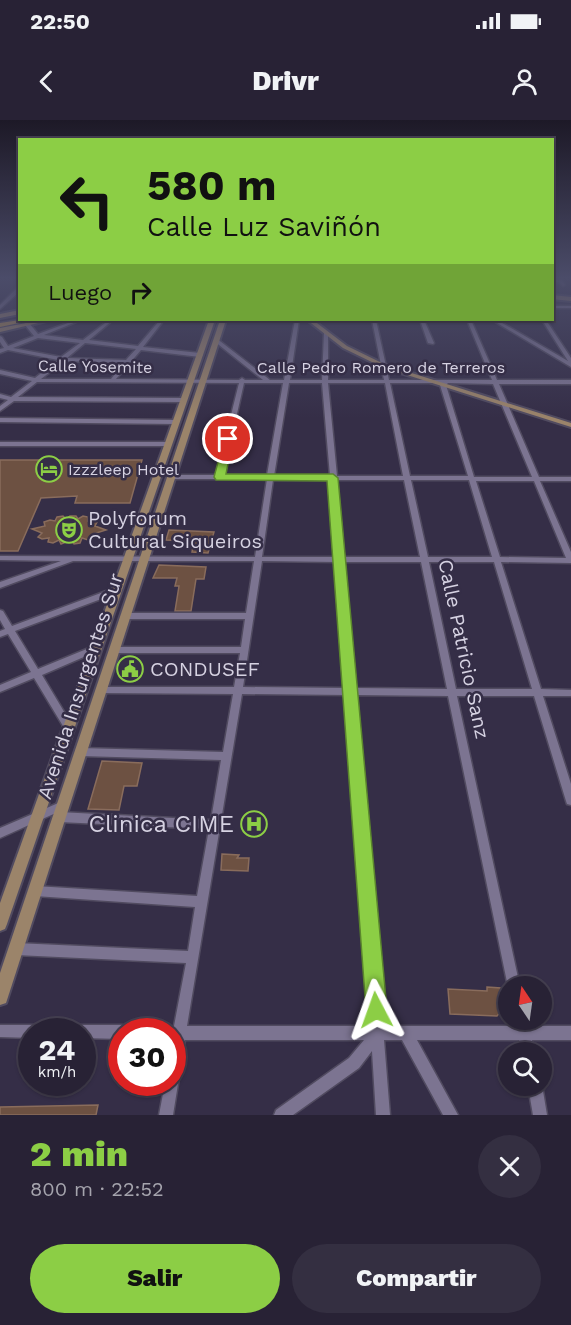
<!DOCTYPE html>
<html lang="es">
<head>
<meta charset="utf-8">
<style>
  body { margin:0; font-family:"Work Sans",sans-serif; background:#342f41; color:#f1f3f6; height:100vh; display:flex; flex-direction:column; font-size:22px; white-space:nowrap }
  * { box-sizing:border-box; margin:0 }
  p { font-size:20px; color:#a5a4ad }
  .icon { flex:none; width:33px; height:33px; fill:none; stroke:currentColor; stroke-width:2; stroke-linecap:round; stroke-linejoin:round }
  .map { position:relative; height:995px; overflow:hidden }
  .sheet { display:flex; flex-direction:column; background:#282235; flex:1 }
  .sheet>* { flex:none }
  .banner { position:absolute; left:18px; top:18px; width:536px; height:183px; border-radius:0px; box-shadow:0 2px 4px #0004,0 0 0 2px #443f50; background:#8cce45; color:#111; overflow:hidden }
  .needle { width:39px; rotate:347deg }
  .buttons { position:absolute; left:498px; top:856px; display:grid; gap:12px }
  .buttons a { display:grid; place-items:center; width:54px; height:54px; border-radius:50%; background:#282235; box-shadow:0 2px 4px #0004,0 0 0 2px #443f50; font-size:30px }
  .speed { position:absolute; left:18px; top:898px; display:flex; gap:12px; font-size:30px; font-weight:700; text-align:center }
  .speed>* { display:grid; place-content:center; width:78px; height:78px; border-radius:50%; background:#282235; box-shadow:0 2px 4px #0004,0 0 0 2px #443f50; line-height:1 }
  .speed small { font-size:15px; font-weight:400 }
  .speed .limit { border:9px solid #d22; background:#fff; color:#111 }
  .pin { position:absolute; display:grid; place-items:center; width:51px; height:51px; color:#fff; margin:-26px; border:3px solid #fff; border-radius:50%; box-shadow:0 2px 6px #0007 }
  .me { position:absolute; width:66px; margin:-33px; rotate:356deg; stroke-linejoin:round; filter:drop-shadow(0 0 4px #0008) }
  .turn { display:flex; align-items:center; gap:21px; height:126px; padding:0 30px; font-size:27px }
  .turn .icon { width:78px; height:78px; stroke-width:2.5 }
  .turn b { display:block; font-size:42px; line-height:51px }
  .then { display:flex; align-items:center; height:57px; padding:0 30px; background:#0003; gap:12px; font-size:22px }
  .round { display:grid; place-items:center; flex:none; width:63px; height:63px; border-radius:32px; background:#342f41 }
  .headline { display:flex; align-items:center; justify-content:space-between; height:102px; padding:0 30px }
  h1 { font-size:36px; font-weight:800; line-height:45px; color:#8cce45 }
  .action { display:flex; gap:12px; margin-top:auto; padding:12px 30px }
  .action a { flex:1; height:69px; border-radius:36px; background:#8cce45; color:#111; font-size:24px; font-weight:800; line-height:69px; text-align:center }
  .action a+a { background:#342f41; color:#f1f3f6 }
  .status { display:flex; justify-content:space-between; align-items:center; height:42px; padding:0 30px; background:#282235; direction:ltr }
  .status svg { height:16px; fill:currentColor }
  header { display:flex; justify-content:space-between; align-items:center; height:78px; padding:0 30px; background:#282235; font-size:27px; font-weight:800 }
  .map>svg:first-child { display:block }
  .building { fill:#6d5142; stroke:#896c5c; stroke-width:1.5 }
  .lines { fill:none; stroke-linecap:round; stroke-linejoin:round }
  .minor-casing { stroke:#514b60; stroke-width:3 }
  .major-casing { stroke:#514b60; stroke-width:4 }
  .highway-casing { stroke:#514b60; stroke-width:3 }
  .minor { fill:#7c7491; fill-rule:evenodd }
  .major { fill:#9b846a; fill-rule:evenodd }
  .highway { fill:#b08e50; fill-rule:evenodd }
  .route { fill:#8cce45; stroke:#5b862d; stroke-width:1.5 }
  .labels { text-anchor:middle; stroke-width:5; stroke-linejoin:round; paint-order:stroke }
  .far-street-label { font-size:16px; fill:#d6d2e2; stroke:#352e47 }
  .far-poi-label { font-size:16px; fill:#d6d2e2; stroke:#352e47; text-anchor:start }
  .poi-label { font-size:20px; fill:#d6d2e2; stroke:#352e47; text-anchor:start }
  .street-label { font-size:20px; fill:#d6d2e2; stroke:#352e47 }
  .near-poi-label { font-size:24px; fill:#d6d2e2; stroke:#352e47; text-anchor:end }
</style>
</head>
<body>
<div class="status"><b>22:50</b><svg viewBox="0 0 49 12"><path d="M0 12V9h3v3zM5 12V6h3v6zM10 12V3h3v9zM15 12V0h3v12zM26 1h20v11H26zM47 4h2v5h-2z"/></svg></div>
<header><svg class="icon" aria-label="back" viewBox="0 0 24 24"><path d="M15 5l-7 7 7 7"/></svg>Drivr<svg class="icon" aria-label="person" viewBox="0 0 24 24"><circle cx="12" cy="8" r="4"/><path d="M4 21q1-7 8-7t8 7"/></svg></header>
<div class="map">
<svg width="571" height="995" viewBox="0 0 571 995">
  <rect width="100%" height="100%" fill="#352e47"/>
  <g class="building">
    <polygon points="0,340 142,340 130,383 75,383 77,376 41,378 18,431 0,431"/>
    <polygon points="63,396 66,399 70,396 76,396 78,399 83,396 88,397 88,401 93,400 97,402 95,406 106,410 93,414 93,417 88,420 82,418 80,423 74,424 71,420 61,424 59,420 53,423 48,422 49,418 42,419 38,417 42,413 32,409 45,406 44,402 50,400 55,401 57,397"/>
    <polygon points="169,410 214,412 208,433 192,432 194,421 166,420"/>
    <polygon points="159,445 206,447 204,459 196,459 191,491 175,491 179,466 175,466 177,458 153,458"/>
    <polygon points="102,641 142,643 137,666 124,666 119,690 88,689"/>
    <polygon points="222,734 239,735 237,738 249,738 248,751 221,750"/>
    <polygon points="487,867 501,868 505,886 497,896 450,894 448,869 487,871"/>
    <polygon points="98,985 96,995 0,995 0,987"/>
  </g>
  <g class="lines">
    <g class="minor-casing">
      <g id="minor">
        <polygon points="552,160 562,160 565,165 563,166 559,162 552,162"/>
        <polygon points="18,167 20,167 20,171 0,189 0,185"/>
        <rect x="552" y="186" width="19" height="2"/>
        <path d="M76,200H81L44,215L83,220L109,200H113L89,220L138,226L160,200H164L143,227L200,233L203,235L200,237L141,230L116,259L239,260L242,258L245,260H263L214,221V219L216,218L270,260H284L295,200H299L290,260H322L324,213L326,212L328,213V260H384L372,200H376L389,260H492L467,200H471L497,260H571V264H499L539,357H571V361H540L571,432V443L501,442L541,569L571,570V576H543L571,664V685L567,684L566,681L534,576H457L520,867H508V869V867L448,576L357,575L383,906H516L515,900H527L529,906H571V920H532L535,933H521L519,920H417L458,995H443L402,920H384L390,995H376L372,931L359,948L293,995H274L276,990L349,938L364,920H185L173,995H159L165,963H172V912H166L167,908L174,906L186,843L16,835L12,833L10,829L12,825L16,823L188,831L195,787L35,776L31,775L29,771L31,767L35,766L197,776L209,709L59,702L55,700L54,697L55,694L59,692L211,700L221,640L81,636L78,635L76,632L78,629L81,628L223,632L233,574L101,573L98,572L96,570L98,568L101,567H234L240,533H114L111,532L110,530L111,528L114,527H241L245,499H125L121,496L125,493H246L254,441H73L0,468V462L61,441L0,440V436L255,437L267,359H170L167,357L170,355H216L239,263L37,262L18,277L184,278L187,280L184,282L14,281L0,291V286L8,280L0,278V274L11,277L32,261L0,254V250L35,258L58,240L8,230L0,233V229L4,228L0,222V216L2,217L8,226L34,216L25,205V203H29L38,214ZM38,218L80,223L61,237L13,228ZM85,223L136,229L126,240L67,238ZM64,241L124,243L111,259H41ZM244,263H283L267,355H223ZM289,263H322L330,356H274ZM328,263H385L403,356H337ZM390,263H442L440,265L468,356H410ZM448,263L493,264L532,357H474L446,265ZM273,360H330L336,437H262ZM337,360H404L420,437H344ZM411,360H469L492,437H428ZM476,361H534L566,438L500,437ZM262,441L337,442L347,568L243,567ZM344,442H421L447,569L356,568ZM429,442H494L532,569H456ZM242,574L348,575L370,906H187Z"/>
        <polygon points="420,200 424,200 434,223 433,224 428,223"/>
        <polygon points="492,200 497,200 568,241 542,200 546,200 571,238 571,247"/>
        <polygon points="0,298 176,300 179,302 176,304 0,302"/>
        <polygon points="0,322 168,322 171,324 168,326 0,326"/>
        <polygon points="117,467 120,468 121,470 120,472 15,511 38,549 94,526 100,526 101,528 100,530 42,555 72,605 74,608 72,611 69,612 66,611 34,558 0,572 0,565 31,552 8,514 0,517 0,511 5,509 0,500 0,490 3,491 12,506"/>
        <polygon points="63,681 67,682 68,685 67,688 0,718 0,708"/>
        <polygon points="0,905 122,905 127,907 129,912 122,912 122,919 82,918 82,912 32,912 32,918 0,917"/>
        <polygon points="542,965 547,995 533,995 528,966"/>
      </g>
    </g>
    <g class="major-casing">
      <g id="major">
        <polygon points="552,175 571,177 571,181 552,179"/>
        <polygon points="20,190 20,194 0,198 0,194"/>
        <polygon points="42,200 51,200 0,212 0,208"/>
        <polygon points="209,200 215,200 7,804 5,809 0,811 0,783"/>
        <polygon points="220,200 226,200 8,877 6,883 0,885 0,853"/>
        <polygon points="307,200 313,200 347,226 386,245 571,303 571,307 382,247 343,228"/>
      </g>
    </g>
    <g class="highway-casing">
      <polygon id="highway" points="20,200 33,200 0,207 0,203"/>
    </g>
    <use href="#minor" class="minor"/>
    <use href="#major" class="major"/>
    <use href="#highway" class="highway"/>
  </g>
  <linearGradient id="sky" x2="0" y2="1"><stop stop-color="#1d1927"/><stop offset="0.53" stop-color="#4b4c69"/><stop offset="1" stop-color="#4b4c69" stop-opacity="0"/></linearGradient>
  <rect width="571" height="298" fill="url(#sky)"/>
  <polygon class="route" points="225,316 233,319 226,354 333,354 338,358 387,890 384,897 376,900 369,897 366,890 327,361 216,360 214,357"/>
  <defs>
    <g id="hotel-ring" transform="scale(1.35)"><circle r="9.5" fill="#352e47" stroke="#8cce45" stroke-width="1.5"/><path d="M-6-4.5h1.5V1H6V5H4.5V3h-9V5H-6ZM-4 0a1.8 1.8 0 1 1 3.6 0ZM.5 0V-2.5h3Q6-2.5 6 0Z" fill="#8cce45"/></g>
    <g id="theatre-ring" transform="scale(1.35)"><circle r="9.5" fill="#352e47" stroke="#8cce45" stroke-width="1.5"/><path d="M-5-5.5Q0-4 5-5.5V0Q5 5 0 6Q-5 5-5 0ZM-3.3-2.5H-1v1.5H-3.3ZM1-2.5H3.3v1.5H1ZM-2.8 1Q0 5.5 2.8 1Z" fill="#8cce45"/></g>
    <g id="civic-ring" transform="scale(1.35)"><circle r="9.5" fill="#352e47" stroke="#8cce45" stroke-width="1.5"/><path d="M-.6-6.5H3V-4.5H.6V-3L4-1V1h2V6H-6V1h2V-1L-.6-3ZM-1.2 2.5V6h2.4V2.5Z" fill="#8cce45"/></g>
    <g id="hospital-ring" transform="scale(1.35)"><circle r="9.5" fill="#352e47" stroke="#8cce45" stroke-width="1.5"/><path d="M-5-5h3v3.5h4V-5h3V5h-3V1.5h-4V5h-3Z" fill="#8cce45"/></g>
  </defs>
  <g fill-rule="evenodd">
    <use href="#hotel-ring" x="49" y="349"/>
    <use href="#theatre-ring" x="69" y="410"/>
    <use href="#civic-ring" x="130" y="549"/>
    <use href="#hospital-ring" x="254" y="704"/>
  </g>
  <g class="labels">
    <g class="far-street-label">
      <text transform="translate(95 246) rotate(1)" y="6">Calle Yosemite</text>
      <text x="381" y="253">Calle Pedro Romero de Terreros</text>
    </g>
    <g class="far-poi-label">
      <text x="68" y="355">Izzzleep Hotel</text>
    </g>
    <g class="poi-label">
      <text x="88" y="405">Polyforum<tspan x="88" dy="23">Cultural Siqueiros</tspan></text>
      <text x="150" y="556">CONDUSEF</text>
    </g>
    <g class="street-label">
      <text transform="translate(464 529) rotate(78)" y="7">Calle Patricio Sanz</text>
      <text transform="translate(80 566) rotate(-72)" y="7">Avenida Insurgentes Sur</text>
    </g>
    <g class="near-poi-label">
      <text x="234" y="712">Clinica CIME</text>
    </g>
  </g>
</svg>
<div class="buttons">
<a><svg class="needle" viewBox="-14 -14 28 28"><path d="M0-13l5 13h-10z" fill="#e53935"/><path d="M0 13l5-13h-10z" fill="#a5a4ad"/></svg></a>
<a><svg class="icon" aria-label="search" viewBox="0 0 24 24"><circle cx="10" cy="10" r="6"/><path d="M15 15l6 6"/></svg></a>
</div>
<div class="speed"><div>24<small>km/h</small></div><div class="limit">30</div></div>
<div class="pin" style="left:228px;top:319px;background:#d93025"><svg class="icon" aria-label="arrive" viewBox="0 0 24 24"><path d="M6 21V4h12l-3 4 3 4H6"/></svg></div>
<svg class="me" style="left:376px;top:890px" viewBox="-20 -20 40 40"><path d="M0-17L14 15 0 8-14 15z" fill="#8cce45" stroke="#fff" stroke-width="4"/></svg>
<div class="banner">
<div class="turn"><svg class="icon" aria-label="left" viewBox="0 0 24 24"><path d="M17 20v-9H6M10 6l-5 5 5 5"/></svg><div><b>580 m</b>Calle Luz Saviñón</div></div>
<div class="then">Luego<svg class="icon" aria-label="right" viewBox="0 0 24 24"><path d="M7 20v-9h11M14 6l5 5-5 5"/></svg></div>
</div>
</div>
<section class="sheet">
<div class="headline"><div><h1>2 min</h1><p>800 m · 22:52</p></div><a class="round"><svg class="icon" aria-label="close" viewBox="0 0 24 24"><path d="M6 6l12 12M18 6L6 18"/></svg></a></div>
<div class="action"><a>Salir</a><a>Compartir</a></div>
</section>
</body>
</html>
